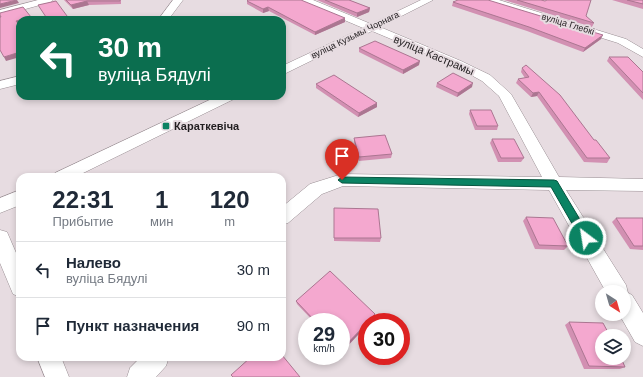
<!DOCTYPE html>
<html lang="ru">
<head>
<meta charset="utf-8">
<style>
  body { margin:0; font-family:Helvetica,sans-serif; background:#f6f6f7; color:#1f2937; height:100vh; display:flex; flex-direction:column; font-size:15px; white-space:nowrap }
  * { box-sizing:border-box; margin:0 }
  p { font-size:13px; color:#747a83 }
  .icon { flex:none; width:22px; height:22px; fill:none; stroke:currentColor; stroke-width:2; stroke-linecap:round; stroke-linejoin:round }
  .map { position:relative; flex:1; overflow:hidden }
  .side { position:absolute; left:16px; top:173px; width:270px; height:188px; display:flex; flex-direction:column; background:#fff; border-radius:12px; box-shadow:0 2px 6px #0003 }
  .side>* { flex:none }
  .hud { position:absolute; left:16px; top:16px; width:270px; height:84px; border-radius:12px; box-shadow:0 2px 6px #0003; background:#0b6e4f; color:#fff; overflow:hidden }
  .needle { width:26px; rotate:143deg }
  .controls { position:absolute; left:595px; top:285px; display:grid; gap:8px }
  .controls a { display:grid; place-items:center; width:36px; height:36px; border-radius:50%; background:#fff; box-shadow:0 2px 6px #0003; font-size:20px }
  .speed { position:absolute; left:298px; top:313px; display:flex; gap:8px; font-size:20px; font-weight:700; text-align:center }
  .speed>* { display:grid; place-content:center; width:52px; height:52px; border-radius:50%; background:#fff; box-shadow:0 2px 6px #0003; line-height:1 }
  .speed small { font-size:10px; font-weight:400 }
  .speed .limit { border:6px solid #d22; background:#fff; color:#111 }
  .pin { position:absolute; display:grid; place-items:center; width:34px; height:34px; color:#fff; margin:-41px -17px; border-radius:50% 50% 50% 0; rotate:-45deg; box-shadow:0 0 4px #0007 }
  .pin .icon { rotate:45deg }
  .me { position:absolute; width:44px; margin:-22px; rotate:329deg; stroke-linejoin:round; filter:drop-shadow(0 0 3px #0008) }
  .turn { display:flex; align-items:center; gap:14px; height:84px; padding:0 16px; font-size:18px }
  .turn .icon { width:52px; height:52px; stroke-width:2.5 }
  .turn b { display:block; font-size:28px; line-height:34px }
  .eta { display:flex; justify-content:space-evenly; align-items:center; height:68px; text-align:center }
  .eta b { font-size:24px; font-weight:800; line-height:28px }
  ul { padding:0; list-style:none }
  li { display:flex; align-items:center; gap:12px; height:56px; padding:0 16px; border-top:1px solid #e0e1e3 }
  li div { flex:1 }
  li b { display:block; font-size:15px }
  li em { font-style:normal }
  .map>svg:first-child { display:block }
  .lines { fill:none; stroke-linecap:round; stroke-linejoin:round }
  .minor-casing { stroke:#988d92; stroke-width:1 }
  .minor { fill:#fff; fill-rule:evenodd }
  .wall { fill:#d290b2 }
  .shaded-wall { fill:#ab7691 }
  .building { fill:#f4a8cf; stroke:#ab7691 }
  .route { fill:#0b8363; stroke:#075540 }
  .poi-dot { fill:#0b8363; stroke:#e7dce1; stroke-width:1.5 }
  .labels { text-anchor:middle; stroke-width:4; stroke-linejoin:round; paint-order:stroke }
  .far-street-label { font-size:9px; fill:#221e20; stroke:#e7dce1 }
  .street-label { font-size:11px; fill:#221e20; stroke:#e7dce1 }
  .poi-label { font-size:11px; font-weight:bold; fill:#221e20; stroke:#e7dce1; text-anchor:start }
</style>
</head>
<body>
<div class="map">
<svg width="643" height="377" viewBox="0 0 643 377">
  <rect width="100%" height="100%" fill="#e7dce1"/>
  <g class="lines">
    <g class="minor-casing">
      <g id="minor">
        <polygon points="38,0 53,0 51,2 0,16 0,10"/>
        <polygon points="173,0 183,0 168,20 158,20"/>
        <polygon points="300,0 313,0 371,24 421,0 433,0 380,27 461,61 490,75 511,94 559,177 643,179 643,191 566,190 626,285 628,293 632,295 643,313 643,346 635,342 619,314 624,314 624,292 606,292 549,190 343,186 322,194 288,223 282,225 282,207 310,184 342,174 542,177 499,96 482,81 453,65 372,31 282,75 282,66 363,28 302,2"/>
        <polygon points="485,0 499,0 626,39 643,49 643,57 618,43 487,2"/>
        <polygon points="20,76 20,84 0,89 0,81"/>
        <polygon points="218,96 236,96 234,99 75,177 53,177 55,173"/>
        <polygon points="20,190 20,205 0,213 0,198"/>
        <polygon points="0,230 7,232 20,262 20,297 13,294 0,263"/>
        <polygon points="37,357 61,357 69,377 45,377"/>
        <polygon points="141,357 169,357 166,366 156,377 127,377 130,368"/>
      </g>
    </g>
    <use href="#minor" class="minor"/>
  </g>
  <g class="wall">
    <polygon points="64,0 121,0 121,4 89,5 73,9"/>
    <polygon points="317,0 349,0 370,8 369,12 357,17"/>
    <polygon points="504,0 541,0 594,23 592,27"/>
    <polygon points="612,0 643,0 643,9"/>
    <polygon points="247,1 345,22 315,35 269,11 263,13 247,4"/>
    <polygon points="453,2 601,39 583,52 527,31 452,6"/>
    <polygon points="359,48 419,65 403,74 359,52"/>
    <polygon points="609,57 643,72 643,100 607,61"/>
    <polygon points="522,68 594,140 610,158 607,163 584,162 537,96 531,97 516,83 518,79 525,78 521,72"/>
    <polygon points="437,83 472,87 457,97 436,87"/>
    <polygon points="316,84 377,103 377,107 358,117 316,88"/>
    <polygon points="470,110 498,126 497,130 475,130 469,114"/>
    <polygon points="354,138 392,154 391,158 359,161 354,142"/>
    <polygon points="492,139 524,158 521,162 498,162 490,143"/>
    <polygon points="334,208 381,238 380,242 334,241"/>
    <polygon points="526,217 568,246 564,250 535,249 523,221"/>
    <polygon points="616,218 643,218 643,250 630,249 612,222"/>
    <polygon points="296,301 375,314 375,317 342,352 341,351 341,322 314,322 297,304"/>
    <polygon points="569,322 625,367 620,369 584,369 565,325"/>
  </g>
  <g class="shaded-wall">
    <polygon points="17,0 19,3 0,8 0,4"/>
    <polygon points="87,1 89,5 73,9 71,5"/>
    <polygon points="268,7 269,11 263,13 263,9"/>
    <polygon points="370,8 369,12 357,17 357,13"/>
    <polygon points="31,17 33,20 20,20 20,24 18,24 16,21"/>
    <polygon points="345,18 345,22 315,35 315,32"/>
    <polygon points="603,35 601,39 583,52 585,48"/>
    <polygon points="20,52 20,57 6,61 4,57"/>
    <polygon points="420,61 419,65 403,74 403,70"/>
    <polygon points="473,83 472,87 457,97 458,93"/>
    <polygon points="539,92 537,96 531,97 533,93"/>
    <polygon points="377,103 377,107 358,117 359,113"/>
    <polygon points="375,314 375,317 370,322 368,322"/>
    <polygon points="367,323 367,325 342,352 342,349"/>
  </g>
  <g class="building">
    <polygon points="0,0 17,0 0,4"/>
    <polygon points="66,0 120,0 120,1 87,1 71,5"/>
    <polygon points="248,0 301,0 345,18 315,32 268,7 263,9 247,1"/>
    <polygon points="325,0 349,0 370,8 357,13"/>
    <polygon points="458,0 488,0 603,35 585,48 529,27 453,2"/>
    <polygon points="517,0 541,0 545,1 547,0 591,0 586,16 594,23"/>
    <polygon points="627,0 643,0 643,4"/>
    <polygon points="56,1 70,20 48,20 38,5"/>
    <polygon points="23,7 31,17 16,21 20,26 20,52 4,57 0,50 0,17 1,17 0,15 0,13"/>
    <polygon points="375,41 420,61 403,70 359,48"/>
    <polygon points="609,57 628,57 643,72 643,93"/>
    <polygon points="526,65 560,95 594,140 596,140 610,158 587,158 539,92 533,93 518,79 529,77 522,68"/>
    <polygon points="453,73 473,83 458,93 437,83"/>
    <polygon points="334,75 377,103 359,113 316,84"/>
    <polygon points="470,110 491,110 498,126 477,126"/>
    <polygon points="385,135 392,154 359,157 354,138"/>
    <polygon points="492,139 514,139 524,158 501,158"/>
    <polygon points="334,208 378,209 381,238 334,238"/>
    <polygon points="526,217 553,218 568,246 539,245"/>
    <polygon points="616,218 643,218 643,246 634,246"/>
    <polygon points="330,271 375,314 368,322 367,322 367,323 342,349 341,348 341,322 316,322 296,301"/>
    <polygon points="569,322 603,323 610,336 602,336 602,358 621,358 625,367 589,366"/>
    <polygon points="282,355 300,377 233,377 231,375 251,357 282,357"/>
  </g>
  <polygon class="route" points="342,177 554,180 557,181 591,238 589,241 586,242 582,241 551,187 342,183 338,180"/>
  <rect class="poi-dot" x="162" y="122" width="8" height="8" rx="2"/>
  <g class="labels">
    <g class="far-street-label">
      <text transform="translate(568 24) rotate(17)" y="3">вуліца Глебкі</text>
      <text transform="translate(355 35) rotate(-26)" y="3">вуліца Кузьмы Чорнага</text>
    </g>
    <g class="street-label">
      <text transform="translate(434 55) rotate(23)" y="4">вуліца Кастрамы</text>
    </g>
    <g class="poi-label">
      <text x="174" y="130">Караткевіча</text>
    </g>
  </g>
</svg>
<div class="controls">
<a><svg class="needle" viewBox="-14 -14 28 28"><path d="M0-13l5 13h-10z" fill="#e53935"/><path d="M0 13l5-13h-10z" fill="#747a83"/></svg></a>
<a><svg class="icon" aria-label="layers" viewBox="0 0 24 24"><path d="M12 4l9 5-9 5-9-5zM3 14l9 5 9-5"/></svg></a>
</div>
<div class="speed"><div>29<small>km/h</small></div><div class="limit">30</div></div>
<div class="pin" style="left:342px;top:180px;background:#d93025"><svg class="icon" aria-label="arrive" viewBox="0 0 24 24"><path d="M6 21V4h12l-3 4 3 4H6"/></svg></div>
<svg class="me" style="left:586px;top:238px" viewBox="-20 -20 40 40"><circle r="17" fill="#0b8363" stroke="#fff" stroke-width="3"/><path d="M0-11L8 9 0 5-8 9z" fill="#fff"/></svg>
<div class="hud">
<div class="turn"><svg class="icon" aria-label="left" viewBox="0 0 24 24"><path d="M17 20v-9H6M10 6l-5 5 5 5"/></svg><div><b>30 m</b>вуліца Бядулі</div></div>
</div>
<section class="side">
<div class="eta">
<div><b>22:31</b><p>Прибытие</p></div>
<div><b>1</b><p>мин</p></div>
<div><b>120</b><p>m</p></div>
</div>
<ul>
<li><svg class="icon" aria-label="left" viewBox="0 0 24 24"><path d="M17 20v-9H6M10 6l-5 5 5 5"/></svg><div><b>Налево</b><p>вуліца Бядулі</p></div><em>30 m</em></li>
<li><svg class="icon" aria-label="arrive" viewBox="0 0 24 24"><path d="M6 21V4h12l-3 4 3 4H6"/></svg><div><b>Пункт назначения</b></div><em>90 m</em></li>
</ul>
</section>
</div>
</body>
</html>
